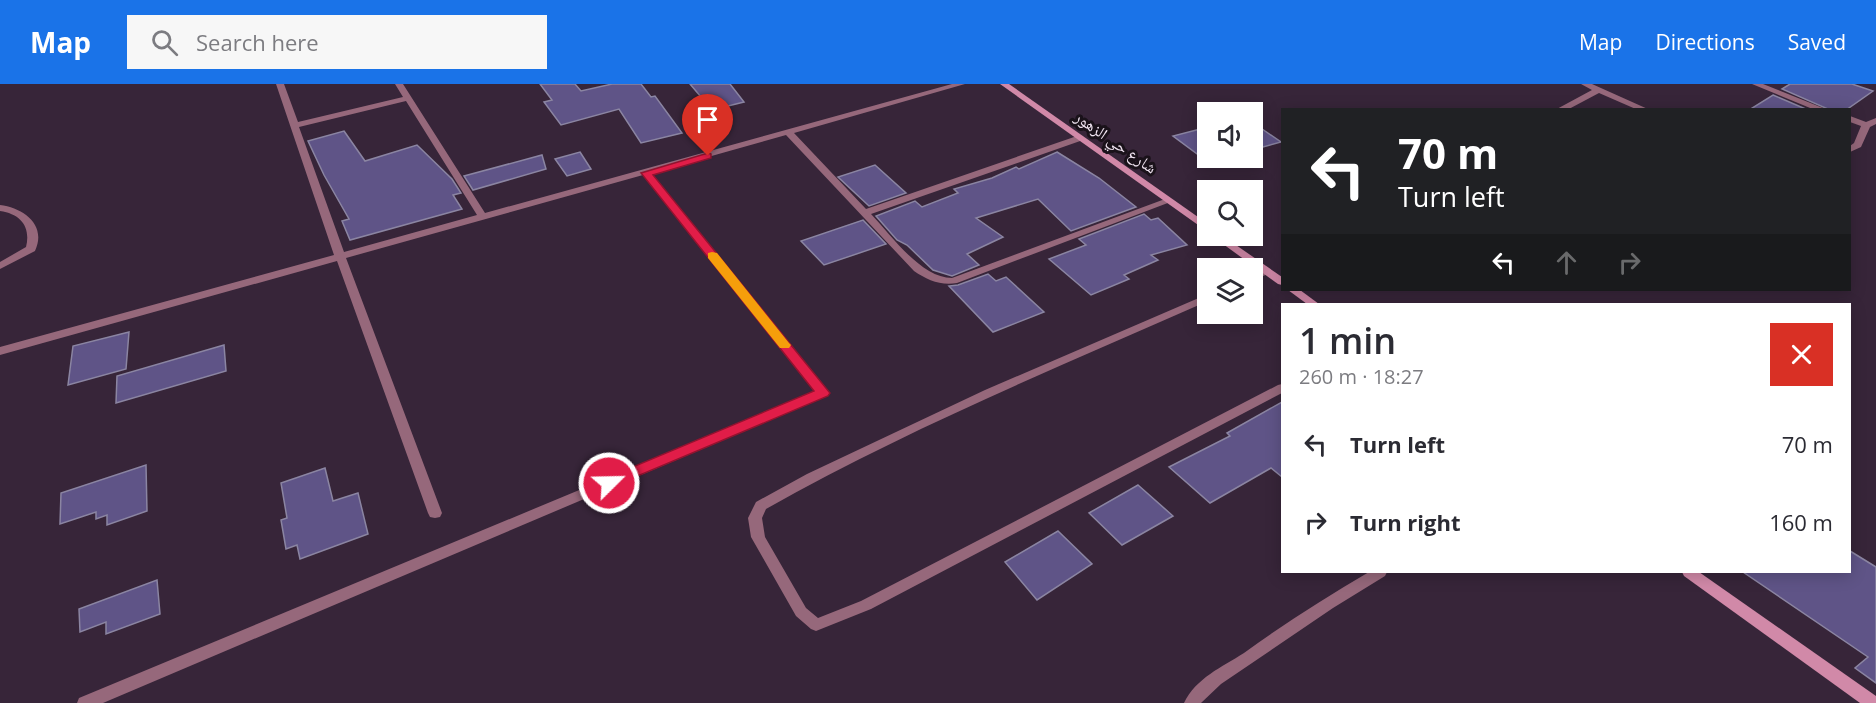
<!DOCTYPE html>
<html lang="en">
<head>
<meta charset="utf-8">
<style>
  body { margin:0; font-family:"Open Sans","Noto Naskh Arabic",sans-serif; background:#f7f7f7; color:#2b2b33; height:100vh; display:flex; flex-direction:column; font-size:22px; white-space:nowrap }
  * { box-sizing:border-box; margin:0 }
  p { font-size:20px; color:#7c7c81 }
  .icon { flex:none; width:33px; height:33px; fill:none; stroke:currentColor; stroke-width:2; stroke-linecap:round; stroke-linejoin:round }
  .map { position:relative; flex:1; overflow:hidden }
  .side { position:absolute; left:1281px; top:219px; width:570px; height:270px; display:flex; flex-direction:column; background:#fff; border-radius:0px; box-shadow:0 3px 15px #0003 }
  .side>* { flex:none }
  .guide { position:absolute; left:1281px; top:24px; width:570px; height:183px; border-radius:0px; box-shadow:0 3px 15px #0003; background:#202124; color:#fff; overflow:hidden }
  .tools { position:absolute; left:1197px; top:18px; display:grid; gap:12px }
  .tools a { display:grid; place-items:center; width:66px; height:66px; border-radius:0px; background:#fff; box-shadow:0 3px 15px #0003; font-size:30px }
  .pin { position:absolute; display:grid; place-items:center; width:51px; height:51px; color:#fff; margin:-62px -26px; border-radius:50% 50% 50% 0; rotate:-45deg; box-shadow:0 0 6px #0007 }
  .pin .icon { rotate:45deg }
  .me { position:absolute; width:66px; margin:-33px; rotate:67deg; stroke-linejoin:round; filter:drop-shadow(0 0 4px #0008) }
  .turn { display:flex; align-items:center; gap:21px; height:126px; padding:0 18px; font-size:27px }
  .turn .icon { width:78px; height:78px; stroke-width:2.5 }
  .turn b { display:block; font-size:42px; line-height:51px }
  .lanes { display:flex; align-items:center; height:57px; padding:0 18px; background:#0003; justify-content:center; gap:30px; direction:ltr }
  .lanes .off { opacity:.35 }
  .round { display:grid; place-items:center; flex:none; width:63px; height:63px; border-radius:0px; background:#f7f7f7 }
  .summary { display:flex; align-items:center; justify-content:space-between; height:102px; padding:0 18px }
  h1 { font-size:36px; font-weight:600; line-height:45px }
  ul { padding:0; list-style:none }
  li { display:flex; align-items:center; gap:18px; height:78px; padding:0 18px }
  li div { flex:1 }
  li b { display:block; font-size:22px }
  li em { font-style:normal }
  header { display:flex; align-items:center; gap:36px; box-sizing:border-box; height:84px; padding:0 30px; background:#1a73e8; color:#fff }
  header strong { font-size:28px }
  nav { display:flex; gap:33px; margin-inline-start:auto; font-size:21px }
  .search { width:420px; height:54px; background:#f7f7f7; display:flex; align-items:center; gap:15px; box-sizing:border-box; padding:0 21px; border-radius:0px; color:#7c7c81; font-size:22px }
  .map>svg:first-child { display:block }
  .building { fill:#5f5487; stroke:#8b85a2; stroke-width:1.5 }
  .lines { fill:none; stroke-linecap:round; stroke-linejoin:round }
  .street { fill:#96687b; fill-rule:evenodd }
  .secondary { fill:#d189a8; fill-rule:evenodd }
  .route { fill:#e11d48; stroke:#92132f; stroke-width:1.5 }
  .slow { fill:#f59e0b }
  .labels { text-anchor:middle; stroke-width:6; stroke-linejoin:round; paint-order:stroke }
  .far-street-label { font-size:16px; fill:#f0e4f1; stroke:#1a121a }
</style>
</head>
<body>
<header>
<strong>Map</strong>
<div class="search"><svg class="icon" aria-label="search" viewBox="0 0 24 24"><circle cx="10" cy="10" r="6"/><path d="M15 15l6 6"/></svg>Search here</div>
<nav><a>Map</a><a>Directions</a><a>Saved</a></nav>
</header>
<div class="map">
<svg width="1876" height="619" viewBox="0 0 1876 619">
  <rect width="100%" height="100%" fill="#372539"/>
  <g class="building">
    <polygon points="540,0 575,0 581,7 612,0 641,0 651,13 655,12 682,49 641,59 619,25 561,41 544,18 552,16"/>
    <polygon points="690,0 730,0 744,18 712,26"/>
    <polygon points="1790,0 1852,0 1873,7 1846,26 1830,26 1782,5"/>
    <polygon points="1773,11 1808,26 1749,26"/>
    <polygon points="1252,38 1281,58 1252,66"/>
    <polygon points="1208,43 1208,78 1173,52"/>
    <polygon points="344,47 365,77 417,61 452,95 461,109 453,111 462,125 350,156 342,137 349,135 324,91 308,57"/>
    <polygon points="580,68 591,85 567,92 555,75"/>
    <polygon points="1057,68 1099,94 1136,123 1071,147 1038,115 976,134 1003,153 967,170 979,181 952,192 933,186 907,161 897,156 876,132 915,117 922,123 958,109 954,105 992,94 1016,83 1019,85"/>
    <polygon points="542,71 546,85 473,106 464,92"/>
    <polygon points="875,81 906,109 869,122 838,93"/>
    <polygon points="1144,130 1151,136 1158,134 1187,161 1151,171 1158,176 1124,191 1129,195 1091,211 1049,175 1086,161 1079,155"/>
    <polygon points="863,136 886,160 824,181 801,157"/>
    <polygon points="988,190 996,197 1006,193 1044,228 993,248 949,202 958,201"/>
    <polygon points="129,248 126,285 68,301 73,262"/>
    <polygon points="224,261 226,287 116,319 117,292"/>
    <polygon points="1282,318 1282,393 1271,384 1210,419 1169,383 1230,352 1227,349"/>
    <polygon points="146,381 147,427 107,441 107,431 96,435 96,428 60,440 61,409"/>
    <polygon points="325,384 333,417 358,409 368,450 300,475 297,461 286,465 281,436 287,434 281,399"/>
    <polygon points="1138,401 1173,432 1122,461 1089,429"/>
    <polygon points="1058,447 1092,480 1037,516 1005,478"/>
    <polygon points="1850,467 1876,483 1876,599 1855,584 1868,573 1743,488 1850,488"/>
    <polygon points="157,496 160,530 106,550 106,538 80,548 79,525"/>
  </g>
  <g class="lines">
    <g class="street">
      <path d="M276,0H284L298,38L403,13L395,0H403L485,129L952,0H965L794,49L866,125L1077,52H1083V56L871,130C891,151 921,194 952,194L1165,115H1171L1173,117L957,199C941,202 927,196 914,187L786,51L651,89L827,306L829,309L827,312L103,619H77L79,614L815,308L643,91L346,174L442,429L440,433L435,434L430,433L428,429L337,177L0,271V263L334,171ZM406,17L477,131L344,168L299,43Z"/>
      <polygon points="1581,0 1592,0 1650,26 1638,26 1599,9 1567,26 1555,26 1592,6"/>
      <polygon points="1752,0 1763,0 1828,26 1815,26"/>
      <polygon points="1850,32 1866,38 1876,34 1876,40 1870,43 1861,63 1850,68 1850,62 1854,59 1861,42 1850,38"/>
      <path d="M0,121C24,124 47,141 35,167L0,185V178L26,163C31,143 21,130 0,127Z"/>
      <polygon points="1267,184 1272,187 1271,189 1252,196 1252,189"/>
      <path d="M1208,210V217C1059,283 907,345 766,425L762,434L765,453L806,524L818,534L861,517L1278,301L1282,300V309L871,525L816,547L811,545L796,532L751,453L748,434L756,418L807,390L985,306Z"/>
      <path d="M1369,488H1387L1385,492L1333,524L1221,600L1201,619H1184C1196,594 1222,583 1244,569C1284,540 1326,513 1369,488Z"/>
    </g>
    <g class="secondary">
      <polygon points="1000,0 1009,0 1208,140 1208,148"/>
      <polygon points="1212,152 1223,152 1282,193 1282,201 1278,200"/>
      <polygon points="1288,206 1300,206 1319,220 1307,220"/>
      <polygon points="1682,488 1699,488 1876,612 1876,619 1860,619 1684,492"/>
    </g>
  </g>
  <polygon class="route" points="708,69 711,70 711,74 653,91 830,309 828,312 609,404 604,402 602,399 604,395 814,307 641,89"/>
  <polygon class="slow" points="712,168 717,169 789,259 791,261 789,264 780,264 708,174 708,169"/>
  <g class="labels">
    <g class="far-street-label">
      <text transform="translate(1116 58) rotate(35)" y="6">شارع حي الزهور</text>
    </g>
  </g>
</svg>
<div class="tools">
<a><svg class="icon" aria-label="sound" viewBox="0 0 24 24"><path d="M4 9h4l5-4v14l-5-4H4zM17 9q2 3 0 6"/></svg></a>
<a><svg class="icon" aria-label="search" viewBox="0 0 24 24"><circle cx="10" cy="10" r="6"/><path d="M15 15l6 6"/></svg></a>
<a><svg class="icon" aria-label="layers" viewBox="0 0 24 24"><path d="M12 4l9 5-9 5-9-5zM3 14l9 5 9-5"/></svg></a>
</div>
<div class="pin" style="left:708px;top:72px;background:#d93025"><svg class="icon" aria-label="arrive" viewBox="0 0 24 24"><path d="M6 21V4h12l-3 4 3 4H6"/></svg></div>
<svg class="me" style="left:609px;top:399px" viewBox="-20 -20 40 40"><circle r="17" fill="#e11d48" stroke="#fff" stroke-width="3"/><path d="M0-11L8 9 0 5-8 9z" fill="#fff"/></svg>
<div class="guide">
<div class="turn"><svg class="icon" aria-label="left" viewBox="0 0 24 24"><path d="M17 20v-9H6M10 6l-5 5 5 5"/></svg><div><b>70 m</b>Turn left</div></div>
<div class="lanes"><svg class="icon" aria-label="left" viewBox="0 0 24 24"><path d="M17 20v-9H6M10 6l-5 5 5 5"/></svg><svg class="icon off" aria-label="ahead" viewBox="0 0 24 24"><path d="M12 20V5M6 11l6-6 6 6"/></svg><svg class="icon off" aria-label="right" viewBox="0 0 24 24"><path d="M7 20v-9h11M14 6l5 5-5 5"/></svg></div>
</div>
<section class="side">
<div class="summary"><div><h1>1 min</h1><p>260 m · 18:27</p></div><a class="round" style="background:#d93025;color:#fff"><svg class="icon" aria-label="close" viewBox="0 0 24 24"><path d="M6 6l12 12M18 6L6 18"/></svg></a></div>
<ul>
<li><svg class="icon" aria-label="left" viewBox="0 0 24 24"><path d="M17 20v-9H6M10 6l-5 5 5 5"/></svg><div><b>Turn left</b></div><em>70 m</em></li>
<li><svg class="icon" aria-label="right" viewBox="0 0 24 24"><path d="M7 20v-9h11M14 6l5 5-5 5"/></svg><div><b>Turn right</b></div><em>160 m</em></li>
</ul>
</section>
</div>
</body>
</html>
